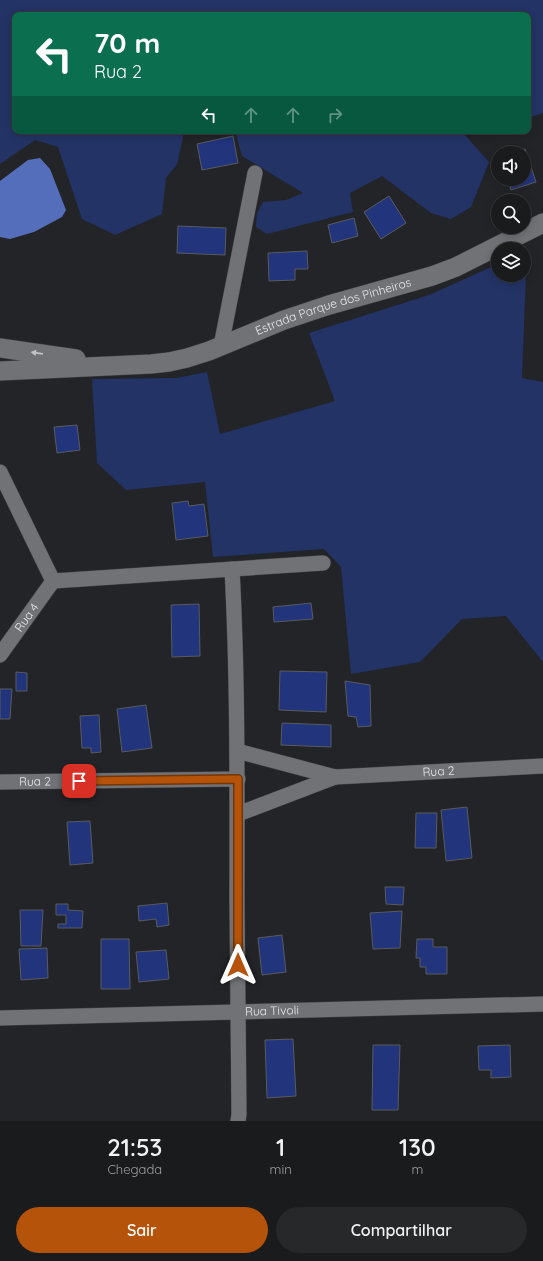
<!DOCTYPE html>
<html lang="pt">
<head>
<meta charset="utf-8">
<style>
  body { margin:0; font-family:Quicksand,sans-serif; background:#27282a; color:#f1f3f6; height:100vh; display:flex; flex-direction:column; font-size:15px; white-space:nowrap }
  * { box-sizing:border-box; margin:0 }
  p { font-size:13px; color:#9fa1a4 }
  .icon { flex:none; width:22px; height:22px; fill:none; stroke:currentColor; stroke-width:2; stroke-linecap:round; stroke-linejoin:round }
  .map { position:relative; height:1121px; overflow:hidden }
  .details { display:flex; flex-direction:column; background:#1a1b1d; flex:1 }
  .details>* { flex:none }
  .banner { position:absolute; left:12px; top:12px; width:519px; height:122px; border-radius:8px; box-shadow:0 2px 10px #0003,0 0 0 1px #38393b; background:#0b6e4f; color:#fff; overflow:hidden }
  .tools { position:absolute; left:491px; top:146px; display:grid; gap:8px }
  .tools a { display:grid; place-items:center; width:40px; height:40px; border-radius:50%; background:#1a1b1d; box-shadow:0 2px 10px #0003,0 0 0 1px #38393b; font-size:20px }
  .pin { position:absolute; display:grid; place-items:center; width:34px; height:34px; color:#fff; margin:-17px; border-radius:8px; box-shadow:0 2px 6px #0006 }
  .me { position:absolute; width:44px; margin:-22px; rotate:0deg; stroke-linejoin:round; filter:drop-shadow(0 0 3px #0008) }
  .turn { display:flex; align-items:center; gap:14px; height:84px; padding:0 16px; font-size:18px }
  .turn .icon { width:52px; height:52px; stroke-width:2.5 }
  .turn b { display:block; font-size:28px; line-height:34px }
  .lanes { display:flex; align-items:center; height:38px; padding:0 16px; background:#0003; justify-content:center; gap:20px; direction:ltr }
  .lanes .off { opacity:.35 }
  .eta { display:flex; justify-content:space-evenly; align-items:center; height:68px; text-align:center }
  .eta b { font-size:24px; font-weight:600; line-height:28px }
  .action { display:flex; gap:8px; margin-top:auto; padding:8px 16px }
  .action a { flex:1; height:46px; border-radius:24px; background:#b45309; color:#fff; font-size:16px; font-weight:600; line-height:46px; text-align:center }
  .action a+a { background:#27282a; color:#f1f3f6 }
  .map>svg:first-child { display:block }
  .green { fill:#233365 }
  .water { fill:#546ebb }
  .building { fill:#21347c; stroke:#595b5f }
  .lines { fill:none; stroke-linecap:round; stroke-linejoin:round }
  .minor-casing { stroke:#404144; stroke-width:16 }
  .tertiary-casing { stroke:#404144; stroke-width:20 }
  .minor { stroke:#707276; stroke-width:15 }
  .tertiary { stroke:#707276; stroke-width:19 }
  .oneway { fill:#c3c4c6 }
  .route-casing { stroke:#753606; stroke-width:10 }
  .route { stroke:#b45309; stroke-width:7 }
  .labels { text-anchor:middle; stroke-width:4; stroke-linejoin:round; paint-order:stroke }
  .street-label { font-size:12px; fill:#e6e7e9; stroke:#191a1d }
</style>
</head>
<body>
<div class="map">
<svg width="543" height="1121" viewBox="0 0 543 1121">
  <rect width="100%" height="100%" fill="#222427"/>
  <g class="green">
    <polygon points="0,0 543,0 543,113 528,118 528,15 15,15 15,131 190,131 184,133 177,164 166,178 162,214 115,235 82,219 58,147 35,140 0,164"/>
    <polygon points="235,131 464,131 464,134 489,162 471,207 451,219 431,213 382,176 350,193 353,212 267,234 256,227 257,213 263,202 286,200 303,193 242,156"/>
    <polygon points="498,264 498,275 524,275 524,269 526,273 522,378 543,382 543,662 506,616 462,619 420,662 351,674 341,567 324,549 213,557 205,482 126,490 97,463 92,379 176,378 207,372 220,434 335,401 309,333 429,295"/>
  </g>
  <polygon class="water" points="40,158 50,169 66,210 62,217 34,232 10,239 0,237 0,181 28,160"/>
  <g class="building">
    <polygon points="233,136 238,163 202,170 197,144"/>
    <polygon points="525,149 536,182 511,190 507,179 524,179 524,153 513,153"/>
    <polygon points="389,196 406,223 381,239 364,212"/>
    <polygon points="354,218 358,236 332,243 328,225"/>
    <polygon points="178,226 226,228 225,255 177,253"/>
    <polygon points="307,251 308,269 295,269 295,280 269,281 268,253"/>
    <polygon points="77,425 80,450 57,453 54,427"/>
    <polygon points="188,501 189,506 204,504 208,536 176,540 172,503"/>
    <polygon points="311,603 313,619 274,622 273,607"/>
    <polygon points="199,604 200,656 172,657 171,605"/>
    <polygon points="280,671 327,672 326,712 279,710"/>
    <polygon points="16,672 27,673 27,691 16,691"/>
    <polygon points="345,681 370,685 371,726 358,727 356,717 348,716"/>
    <polygon points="0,689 12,689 10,719 0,719"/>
    <polygon points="146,705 152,748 122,752 117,709"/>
    <polygon points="99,715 101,752 91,753 91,748 82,748 80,716"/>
    <polygon points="282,723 331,725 331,747 281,745"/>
    <polygon points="467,807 472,858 446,861 441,810"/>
    <polygon points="416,813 437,813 436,848 415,848"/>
    <polygon points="90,821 93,863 70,865 67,822"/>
    <polygon points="385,887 404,887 403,905 386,904"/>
    <polygon points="167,903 169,925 157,927 156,919 139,921 138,906"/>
    <polygon points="56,904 68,904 68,910 83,911 82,928 58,928 58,924 66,924 66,915 56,915"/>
    <polygon points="20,910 43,910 41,946 21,946"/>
    <polygon points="402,911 400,948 373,949 370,913"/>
    <polygon points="282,935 286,972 262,975 258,938"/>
    <polygon points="101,939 129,939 130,989 101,989"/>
    <polygon points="417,939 433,939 433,947 447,947 447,974 426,974 426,967 420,967 420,958 416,958"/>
    <polygon points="47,948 48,978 21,980 19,949"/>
    <polygon points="166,950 169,979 139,982 136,952"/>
    <polygon points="293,1039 296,1096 267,1098 265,1040"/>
    <polygon points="373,1045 400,1045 398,1110 372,1110"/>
    <polygon points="510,1045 511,1077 491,1078 491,1070 479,1070 478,1046"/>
  </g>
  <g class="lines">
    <g class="minor-casing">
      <g id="minor">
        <polyline points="221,346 255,173"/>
        <polyline points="0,472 53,581"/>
        <path d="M232,569C238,681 237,793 237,905C237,974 238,1044 239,1114L238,1121"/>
        <polyline points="53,581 323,563"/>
        <path id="s1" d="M0,655L53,581"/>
        <path id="s2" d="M237,751L335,777L543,766"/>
        <path id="s3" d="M0,782L238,779"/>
        <polyline points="238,814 335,777"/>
        <path id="s4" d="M0,1018L543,1004"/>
      </g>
    </g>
    <g class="tertiary-casing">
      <g id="tertiary">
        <polyline points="0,348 76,359"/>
        <path id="s5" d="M0,371L151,364L169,362L187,358L209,351L284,320L329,305L432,276L456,267L543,223"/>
      </g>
    </g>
    <use href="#minor" class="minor"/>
    <use href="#tertiary" class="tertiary"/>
  </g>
  <defs><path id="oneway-solid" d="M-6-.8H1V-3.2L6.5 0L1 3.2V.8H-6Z"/></defs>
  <use class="oneway" href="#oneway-solid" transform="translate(37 353) rotate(-172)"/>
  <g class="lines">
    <g class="route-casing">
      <polyline id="route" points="79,781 238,779 238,965"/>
    </g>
    <use href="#route" class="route"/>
  </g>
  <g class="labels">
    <g class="street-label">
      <text dy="4" stroke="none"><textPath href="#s5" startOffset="343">Estrada Parque dos Pinheiros</textPath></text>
      <text dy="4" stroke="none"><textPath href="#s1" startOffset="46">Rua 4</textPath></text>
      <text dy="4" stroke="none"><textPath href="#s2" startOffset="205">Rua 2</textPath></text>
      <text dy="4" stroke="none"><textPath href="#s3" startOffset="35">Rua 2</textPath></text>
      <text dy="4" stroke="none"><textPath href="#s4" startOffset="272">Rua Tivoli</textPath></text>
    </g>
  </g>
</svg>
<div class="tools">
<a><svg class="icon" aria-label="sound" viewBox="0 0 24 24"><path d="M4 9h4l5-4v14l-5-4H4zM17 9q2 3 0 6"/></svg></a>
<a><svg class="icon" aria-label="search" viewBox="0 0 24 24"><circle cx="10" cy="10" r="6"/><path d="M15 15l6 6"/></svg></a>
<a><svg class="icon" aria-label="layers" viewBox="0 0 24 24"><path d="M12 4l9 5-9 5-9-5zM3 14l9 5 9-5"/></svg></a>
</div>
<div class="pin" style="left:79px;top:781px;background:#d93025"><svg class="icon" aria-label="arrive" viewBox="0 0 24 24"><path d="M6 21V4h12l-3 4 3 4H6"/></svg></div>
<svg class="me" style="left:238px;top:965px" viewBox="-20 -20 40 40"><path d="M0-17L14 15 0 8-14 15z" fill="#b45309" stroke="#fff" stroke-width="4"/></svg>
<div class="banner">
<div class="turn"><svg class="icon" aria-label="left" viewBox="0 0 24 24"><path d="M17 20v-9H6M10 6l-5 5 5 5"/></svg><div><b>70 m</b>Rua 2</div></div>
<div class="lanes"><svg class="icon" aria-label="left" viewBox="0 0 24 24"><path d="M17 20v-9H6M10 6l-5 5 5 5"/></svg><svg class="icon off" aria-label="ahead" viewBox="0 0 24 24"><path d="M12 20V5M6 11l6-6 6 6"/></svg><svg class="icon off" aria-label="ahead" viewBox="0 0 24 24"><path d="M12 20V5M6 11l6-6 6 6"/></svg><svg class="icon off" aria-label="right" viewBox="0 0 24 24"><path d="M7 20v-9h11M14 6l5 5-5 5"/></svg></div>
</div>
</div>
<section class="details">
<div class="eta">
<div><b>21:53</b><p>Chegada</p></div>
<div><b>1</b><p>min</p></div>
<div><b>130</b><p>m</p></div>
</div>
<div class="action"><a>Sair</a><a>Compartilhar</a></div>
</section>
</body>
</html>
